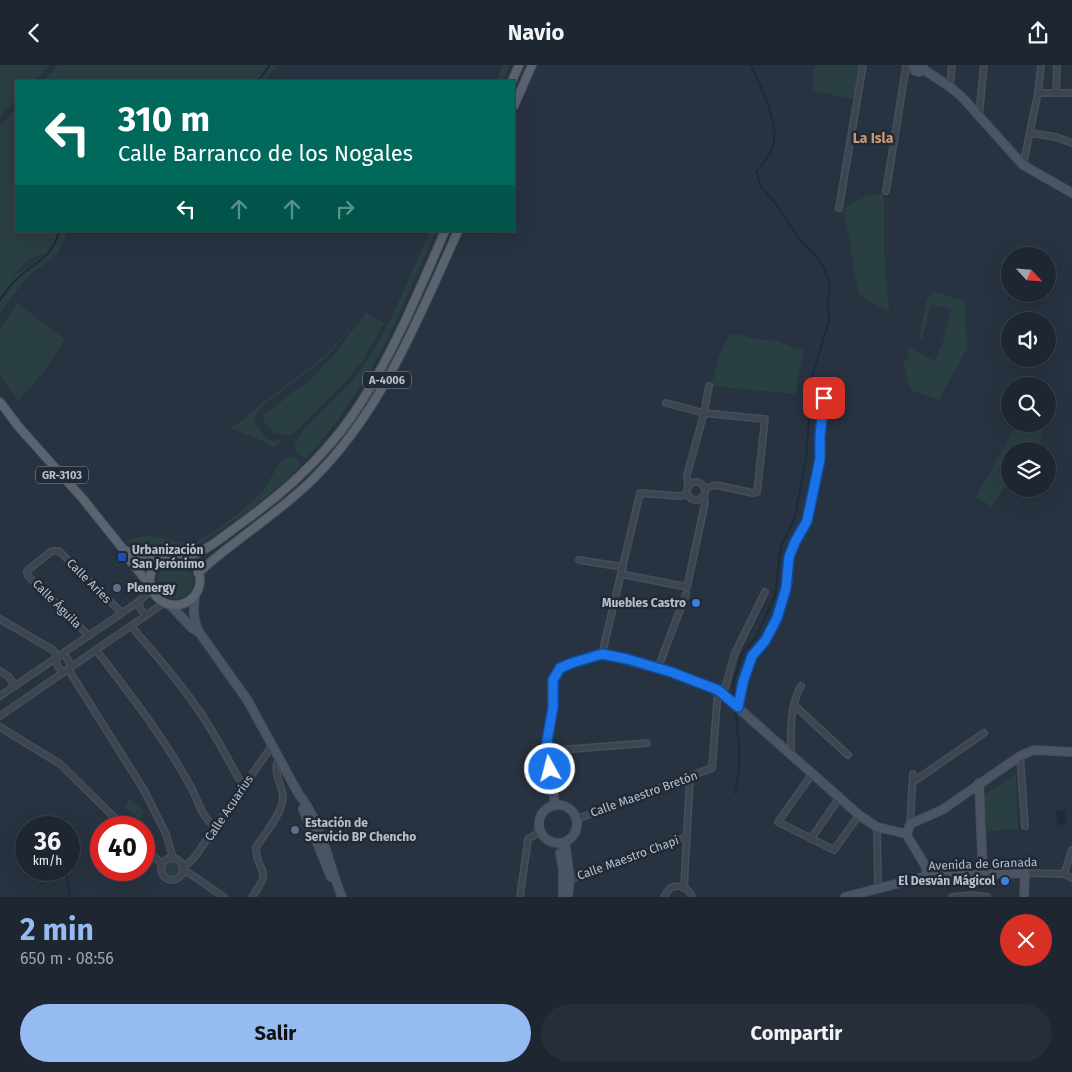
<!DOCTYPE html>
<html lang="es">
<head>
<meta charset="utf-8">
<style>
  body { margin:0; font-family:"Fira Sans",sans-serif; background:#262e39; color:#f1f3f6; height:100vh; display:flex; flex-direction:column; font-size:19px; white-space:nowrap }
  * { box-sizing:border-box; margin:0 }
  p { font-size:16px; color:#a1a5ab }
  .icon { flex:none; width:28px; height:28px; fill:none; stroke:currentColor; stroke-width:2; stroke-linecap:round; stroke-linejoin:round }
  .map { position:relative; height:832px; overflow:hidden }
  .sheet { display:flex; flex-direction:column; background:#1e2631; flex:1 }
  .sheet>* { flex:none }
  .top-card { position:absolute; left:15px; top:15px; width:500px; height:152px; border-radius:0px; box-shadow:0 5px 20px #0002,0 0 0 1px #3c434d; background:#00695c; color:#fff; overflow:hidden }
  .needle { width:32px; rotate:116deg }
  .buttons { position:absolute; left:1001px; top:182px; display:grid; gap:10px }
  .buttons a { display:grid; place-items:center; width:55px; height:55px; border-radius:50%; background:#1e2631; box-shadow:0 5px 20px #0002,0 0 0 1px #3c434d; font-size:25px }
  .speed { position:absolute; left:15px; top:751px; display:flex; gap:10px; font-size:25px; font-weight:700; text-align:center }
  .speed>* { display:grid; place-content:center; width:65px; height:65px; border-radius:50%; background:#1e2631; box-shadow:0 5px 20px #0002,0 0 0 1px #3c434d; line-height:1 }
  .speed small { font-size:12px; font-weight:400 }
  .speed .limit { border:8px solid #d22; background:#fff; color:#111 }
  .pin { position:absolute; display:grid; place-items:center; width:42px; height:42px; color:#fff; margin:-21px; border-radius:10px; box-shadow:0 2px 8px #0006 }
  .me { position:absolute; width:55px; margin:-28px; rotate:353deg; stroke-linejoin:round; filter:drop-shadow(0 0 4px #0008) }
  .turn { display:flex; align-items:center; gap:18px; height:105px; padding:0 20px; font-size:22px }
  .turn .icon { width:65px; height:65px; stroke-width:2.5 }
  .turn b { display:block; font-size:35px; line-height:42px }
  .lanes { display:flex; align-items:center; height:48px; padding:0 20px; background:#0003; justify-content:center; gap:25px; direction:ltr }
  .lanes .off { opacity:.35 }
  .round { display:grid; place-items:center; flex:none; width:52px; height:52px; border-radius:26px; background:#262e39 }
  .head { display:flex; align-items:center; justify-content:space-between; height:85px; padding:0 20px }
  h1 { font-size:30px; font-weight:700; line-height:38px; color:#96bbf2 }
  .cta { display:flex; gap:10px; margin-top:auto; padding:10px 20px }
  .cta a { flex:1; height:58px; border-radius:30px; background:#96bbf2; color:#111; font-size:20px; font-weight:700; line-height:58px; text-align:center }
  .cta a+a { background:#262e39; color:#f1f3f6 }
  header { display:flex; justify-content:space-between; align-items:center; height:65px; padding:0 20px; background:#1e2631; font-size:22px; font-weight:700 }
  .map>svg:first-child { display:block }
  .green { fill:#2a3f42; fill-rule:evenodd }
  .water { fill:#1b2a3e }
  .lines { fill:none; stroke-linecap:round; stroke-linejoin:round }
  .stream { stroke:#1b2a3e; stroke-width:2 }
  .street-casing { stroke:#464e5a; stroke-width:8 }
  .secondary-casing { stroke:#464e5a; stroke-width:10 }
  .primary-casing { stroke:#464e5a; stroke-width:10 }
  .street { stroke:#3c4550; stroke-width:5 }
  .secondary { stroke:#4a5463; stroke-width:8 }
  .primary { stroke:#5a6470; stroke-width:8 }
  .route-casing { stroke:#114b97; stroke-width:12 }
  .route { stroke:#1a73e8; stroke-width:9 }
  .transit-dot { fill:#1a4fb4; stroke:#212a36; stroke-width:2 }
  .service-dot { fill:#5c6f8a; stroke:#212a36; stroke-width:2 }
  .shop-dot { fill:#3f7fe0; stroke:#212a36; stroke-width:2 }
  .labels { text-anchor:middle; stroke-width:5; stroke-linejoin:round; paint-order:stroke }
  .shield { fill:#212a36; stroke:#8b939e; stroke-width:1 }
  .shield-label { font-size:11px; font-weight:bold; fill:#b9c0cb }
  .poi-label { font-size:12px; font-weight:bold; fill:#b9c0cb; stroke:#212a36; text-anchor:start }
  .street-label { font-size:12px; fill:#b9c0cb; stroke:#212a36 }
  .neighbourhood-label { font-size:14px; font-weight:bold; fill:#d0986f; stroke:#212a36 }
</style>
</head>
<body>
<header><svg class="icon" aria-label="back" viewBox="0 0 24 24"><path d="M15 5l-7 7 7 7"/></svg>Navio<svg class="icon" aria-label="share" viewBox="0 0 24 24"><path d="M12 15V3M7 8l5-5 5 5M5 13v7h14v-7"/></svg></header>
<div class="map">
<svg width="1072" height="832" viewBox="0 0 1072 832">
  <rect width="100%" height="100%" fill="#283341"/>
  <g class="green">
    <polygon points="0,0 50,0 34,16 16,16 16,35 0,52"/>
    <polygon points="59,0 279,0 263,16 43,16"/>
    <polygon points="503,0 510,0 503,16 496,16"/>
    <polygon points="817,0 859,0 853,34 813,26 814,2"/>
    <path d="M16,44V166H67C59,197 50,192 30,210C19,221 10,235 0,247V61ZM44,189L26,204L12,211L31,193Z"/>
    <path d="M882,128L884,135V186L889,247C878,240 867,238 858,228L844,143L867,131Z"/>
    <path d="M431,166H436C414,214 395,263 369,308C351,339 329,367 306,394L303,391L302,392C298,388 294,385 294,380C295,369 341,329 350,318C388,274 405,217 431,166Z"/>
    <polygon points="935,227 965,236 967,283 939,335 911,325 903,297 909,295 907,282 935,296 944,274 951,244 931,239 922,275 919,273 927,234 931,229"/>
    <polygon points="18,238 65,275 42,309 18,336 0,309 0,267 2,261"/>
    <polygon points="366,248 384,258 363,295 347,315 292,370 274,368 264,357 263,350 305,319 333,291"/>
    <polygon points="357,254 327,292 261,342 256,349 255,358 265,372 272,376 283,375 273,383 267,378 230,363 243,355 261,339 326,290"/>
    <polygon points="739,269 754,274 777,276 796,284 803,285 796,329 711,321 719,290 729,270"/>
    <polygon points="1017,359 1044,359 1040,377 1033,386 1010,386 1010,414 992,442 976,432"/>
    <path d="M288,391L296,393L301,400C271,432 233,456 197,481C188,484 182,481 173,481C152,482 146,501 128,476C153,461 175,485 199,475C212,470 251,439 261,428C271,417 275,399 288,391Z"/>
    <circle cx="175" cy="516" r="18"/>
    <polygon points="1016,709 1018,764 987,766 984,730"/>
    <polygon points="130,734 145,746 140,754 124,742"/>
    <circle cx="172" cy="805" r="8"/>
  </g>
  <polygon class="water" points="1065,745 1066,759 1057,760 1056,746"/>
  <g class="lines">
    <g class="stream">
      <polyline points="258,16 270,0"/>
      <path d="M0,235C5,227 12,219 18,213C35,198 54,190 59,166"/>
      <path d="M735,636L733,619L742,589L755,574L775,531L781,480L790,464L795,452L806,394L813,308L829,256L828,238L830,218L821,197L800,175L772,134L761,121L756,107C761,100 769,92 772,85C782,61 760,22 751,0"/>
      <polyline points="735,643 739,680 739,706 735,728"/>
      <polyline points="65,762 65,755"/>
      <polyline points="66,805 70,832"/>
    </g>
    <g class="street-casing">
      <g id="street">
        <polyline points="950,22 952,0"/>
        <polyline points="1038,28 1072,28"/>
        <polyline points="1056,28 1057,0"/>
        <polyline points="979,50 984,0"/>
        <polyline points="1030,68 1056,72 1072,78"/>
        <polyline points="1023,100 1038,28 1041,0"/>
        <polyline points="886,126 906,2"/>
        <polyline points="839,143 863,0"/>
        <polyline points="666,338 704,348 765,354 757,427 753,428 716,420 706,423"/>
        <circle cx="696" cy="426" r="9"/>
        <polyline points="688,420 687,410 704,348 709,321"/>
        <polyline points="579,495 623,502"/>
        <polyline points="621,509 687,522 705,438 704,432"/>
        <polyline points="138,537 141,545 147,550"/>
        <polyline points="0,554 53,585 58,592"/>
        <path d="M131,561C153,587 176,612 195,640C212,663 225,689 239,714L245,719"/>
        <polyline points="89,571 28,511 27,507 29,504 52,486 59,486 122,548"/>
        <path d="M96,585C131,630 165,674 192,724C199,738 202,754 216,762"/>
        <polyline points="62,589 68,594 71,602"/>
        <polyline points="602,589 640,428 678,431 687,430"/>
        <polyline points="55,594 58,602 64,607"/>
        <polyline points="658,603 686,529"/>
        <polyline points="68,604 144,725 166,769 173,793"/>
        <polyline points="0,606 9,612 15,621"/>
        <polyline points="723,630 735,588 765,527"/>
        <polyline points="0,631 138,537 147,529 151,522"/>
        <polyline points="794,640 848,690"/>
        <polyline points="738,642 743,617 752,591 765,576 777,553 786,523 789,492 795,477 807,456 820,394 820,371 824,333 841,336"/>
        <polyline points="0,651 164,538"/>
        <polyline points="0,662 60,699 124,762"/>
        <polyline points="547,686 647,678"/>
        <path d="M791,691C791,666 789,643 801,621"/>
        <polyline points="1020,691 1025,761"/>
        <polyline points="812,709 778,757 834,785 859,750"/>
        <polyline points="913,717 984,668"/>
        <polyline points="577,754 712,703 718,625"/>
        <polyline points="910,759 913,709"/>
        <polyline points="877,762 878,823"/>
        <polyline points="811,774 839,733"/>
        <polyline points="144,782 162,799"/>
        <circle cx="172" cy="804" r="11"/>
        <polyline points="183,803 194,793 269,685 274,682"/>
        <polyline points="183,807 189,808 224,832"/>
        <polyline points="1025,808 1064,809 1072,813"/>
        <polyline points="1064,809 1072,785"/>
        <polyline points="567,815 581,811 686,772"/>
        <polyline points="684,823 690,712"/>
        <path d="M252,832C275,800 256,810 256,782C265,769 282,748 283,733C283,721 274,711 277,699L281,696"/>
        <polyline points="520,832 528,774 540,767"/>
        <path d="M664,832L670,823C680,819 688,822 692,832"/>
        <polyline points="952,832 973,830 987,832"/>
      </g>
    </g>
    <g class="secondary-casing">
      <g id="secondary">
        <polyline points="914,0 915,6 919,7 923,4 923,0"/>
        <polyline points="923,4 950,22 961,31 1023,100 1072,128"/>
        <path d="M195,530C193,544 193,554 199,567L248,636L298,728C322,758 328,798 342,832"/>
        <polyline points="170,540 192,563 197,566"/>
        <polyline points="979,718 983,809"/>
        <circle cx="558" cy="759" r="19"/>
        <polyline points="555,740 547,676 553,642 554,612 563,601 602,589 671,607 718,625 859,750 877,762 907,769"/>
        <polyline points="303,744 331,812"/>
        <polyline points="565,778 570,814 568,832"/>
        <polyline points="560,788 563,804 563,832"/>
        <polyline points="927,811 926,802 908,772 907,769 910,759 942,745 1020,691 1034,685 1072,687"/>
        <polyline points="845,832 927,811 1025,808 1024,832"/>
      </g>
    </g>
    <g class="primary-casing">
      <g id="primary">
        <polyline points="512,16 519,0"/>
        <polyline points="514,41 532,0"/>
        <polyline points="0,337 18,361 83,434 123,484 124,488 144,513 150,517"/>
        <polyline points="123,484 136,492 159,496"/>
        <circle cx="175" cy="515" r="25"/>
        <path d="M186,493C207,486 225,470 243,457C288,425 330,386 360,339C395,285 419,225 445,166"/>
        <path d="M198,508C235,474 278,449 313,414C382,346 418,254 458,166"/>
      </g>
    </g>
    <use href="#street" class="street"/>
    <use href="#secondary" class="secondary"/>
    <use href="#primary" class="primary"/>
  </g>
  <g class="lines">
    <g class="route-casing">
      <polyline id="route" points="550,704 547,676 553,642 553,615 560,603 572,598 602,589 627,594 671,607 718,625 738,642 743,617 752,591 765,576 777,553 786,523 789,492 795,477 807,456 820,394 820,371 824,333"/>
    </g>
    <use href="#route" class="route"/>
  </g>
  <rect class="transit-dot" x="117" y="487" width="10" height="10" rx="2.5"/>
  <g class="service-dot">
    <circle cx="117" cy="523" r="5"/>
    <circle cx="295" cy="765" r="5"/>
  </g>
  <g class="shop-dot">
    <circle cx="696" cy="538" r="5"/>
    <circle cx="1005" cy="816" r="5"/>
  </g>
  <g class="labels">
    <g class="shield">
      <rect x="363" y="306.5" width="48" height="17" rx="4"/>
      <rect x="36" y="401.5" width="52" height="17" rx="4"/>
    </g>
    <g class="shield-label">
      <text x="387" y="319">A-4006</text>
      <text x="62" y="414">GR-3103</text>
    </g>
    <g class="poi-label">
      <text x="132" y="489">Urbanización<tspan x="132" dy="14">San Jerónimo</tspan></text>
      <text x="127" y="527">Plenergy</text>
      <text x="686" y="542" text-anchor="end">Muebles Castro</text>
      <text x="305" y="762">Estación de<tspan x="305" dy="14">Servicio BP Chencho</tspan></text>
      <text x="995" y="820" text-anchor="end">El Desván Mágicol</text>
    </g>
    <g class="street-label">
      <text transform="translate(89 516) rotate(45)" y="4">Calle Aries</text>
      <text transform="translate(57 539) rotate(45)" y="4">Calle Águila</text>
      <text transform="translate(644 729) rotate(-20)" y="4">Calle Maestro Bretón</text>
      <text transform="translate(229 743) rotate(-56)" y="4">Calle Acuarius</text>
      <text transform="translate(628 793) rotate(-20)" y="4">Calle Maestro Chapi</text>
      <text transform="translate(983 799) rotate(-2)" y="4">Avenida de Granada</text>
    </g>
    <g class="neighbourhood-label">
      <text x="873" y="78">La Isla</text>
    </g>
  </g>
</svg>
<div class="buttons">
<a><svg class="needle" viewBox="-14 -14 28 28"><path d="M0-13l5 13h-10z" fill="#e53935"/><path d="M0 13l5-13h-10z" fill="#a1a5ab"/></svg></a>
<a><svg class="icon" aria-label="sound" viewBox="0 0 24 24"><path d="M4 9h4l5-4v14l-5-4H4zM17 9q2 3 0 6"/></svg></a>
<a><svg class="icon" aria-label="search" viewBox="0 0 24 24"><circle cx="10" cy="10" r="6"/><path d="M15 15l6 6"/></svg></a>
<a><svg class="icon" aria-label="layers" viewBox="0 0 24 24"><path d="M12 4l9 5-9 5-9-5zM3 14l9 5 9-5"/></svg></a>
</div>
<div class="speed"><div>36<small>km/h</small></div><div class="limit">40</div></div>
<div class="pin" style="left:824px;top:333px;background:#d93025"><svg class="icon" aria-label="arrive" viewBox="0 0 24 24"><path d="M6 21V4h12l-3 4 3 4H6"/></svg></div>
<svg class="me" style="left:550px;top:704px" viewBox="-20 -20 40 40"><circle r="17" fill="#1a73e8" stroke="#fff" stroke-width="3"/><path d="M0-11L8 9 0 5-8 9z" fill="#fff"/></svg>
<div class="top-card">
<div class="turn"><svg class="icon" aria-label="left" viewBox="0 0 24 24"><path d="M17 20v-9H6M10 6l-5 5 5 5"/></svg><div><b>310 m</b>Calle Barranco de los Nogales</div></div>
<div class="lanes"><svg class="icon" aria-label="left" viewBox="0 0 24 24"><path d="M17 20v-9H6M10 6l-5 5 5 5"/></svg><svg class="icon off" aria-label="ahead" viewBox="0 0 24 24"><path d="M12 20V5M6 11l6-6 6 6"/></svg><svg class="icon off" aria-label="ahead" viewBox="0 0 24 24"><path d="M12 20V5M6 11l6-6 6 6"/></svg><svg class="icon off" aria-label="right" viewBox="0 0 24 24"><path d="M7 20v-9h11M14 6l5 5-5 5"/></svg></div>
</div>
</div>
<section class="sheet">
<div class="head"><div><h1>2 min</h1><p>650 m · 08:56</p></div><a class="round" style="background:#d93025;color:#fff"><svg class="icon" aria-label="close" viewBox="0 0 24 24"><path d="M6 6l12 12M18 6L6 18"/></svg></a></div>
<div class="cta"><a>Salir</a><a>Compartir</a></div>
</section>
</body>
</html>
